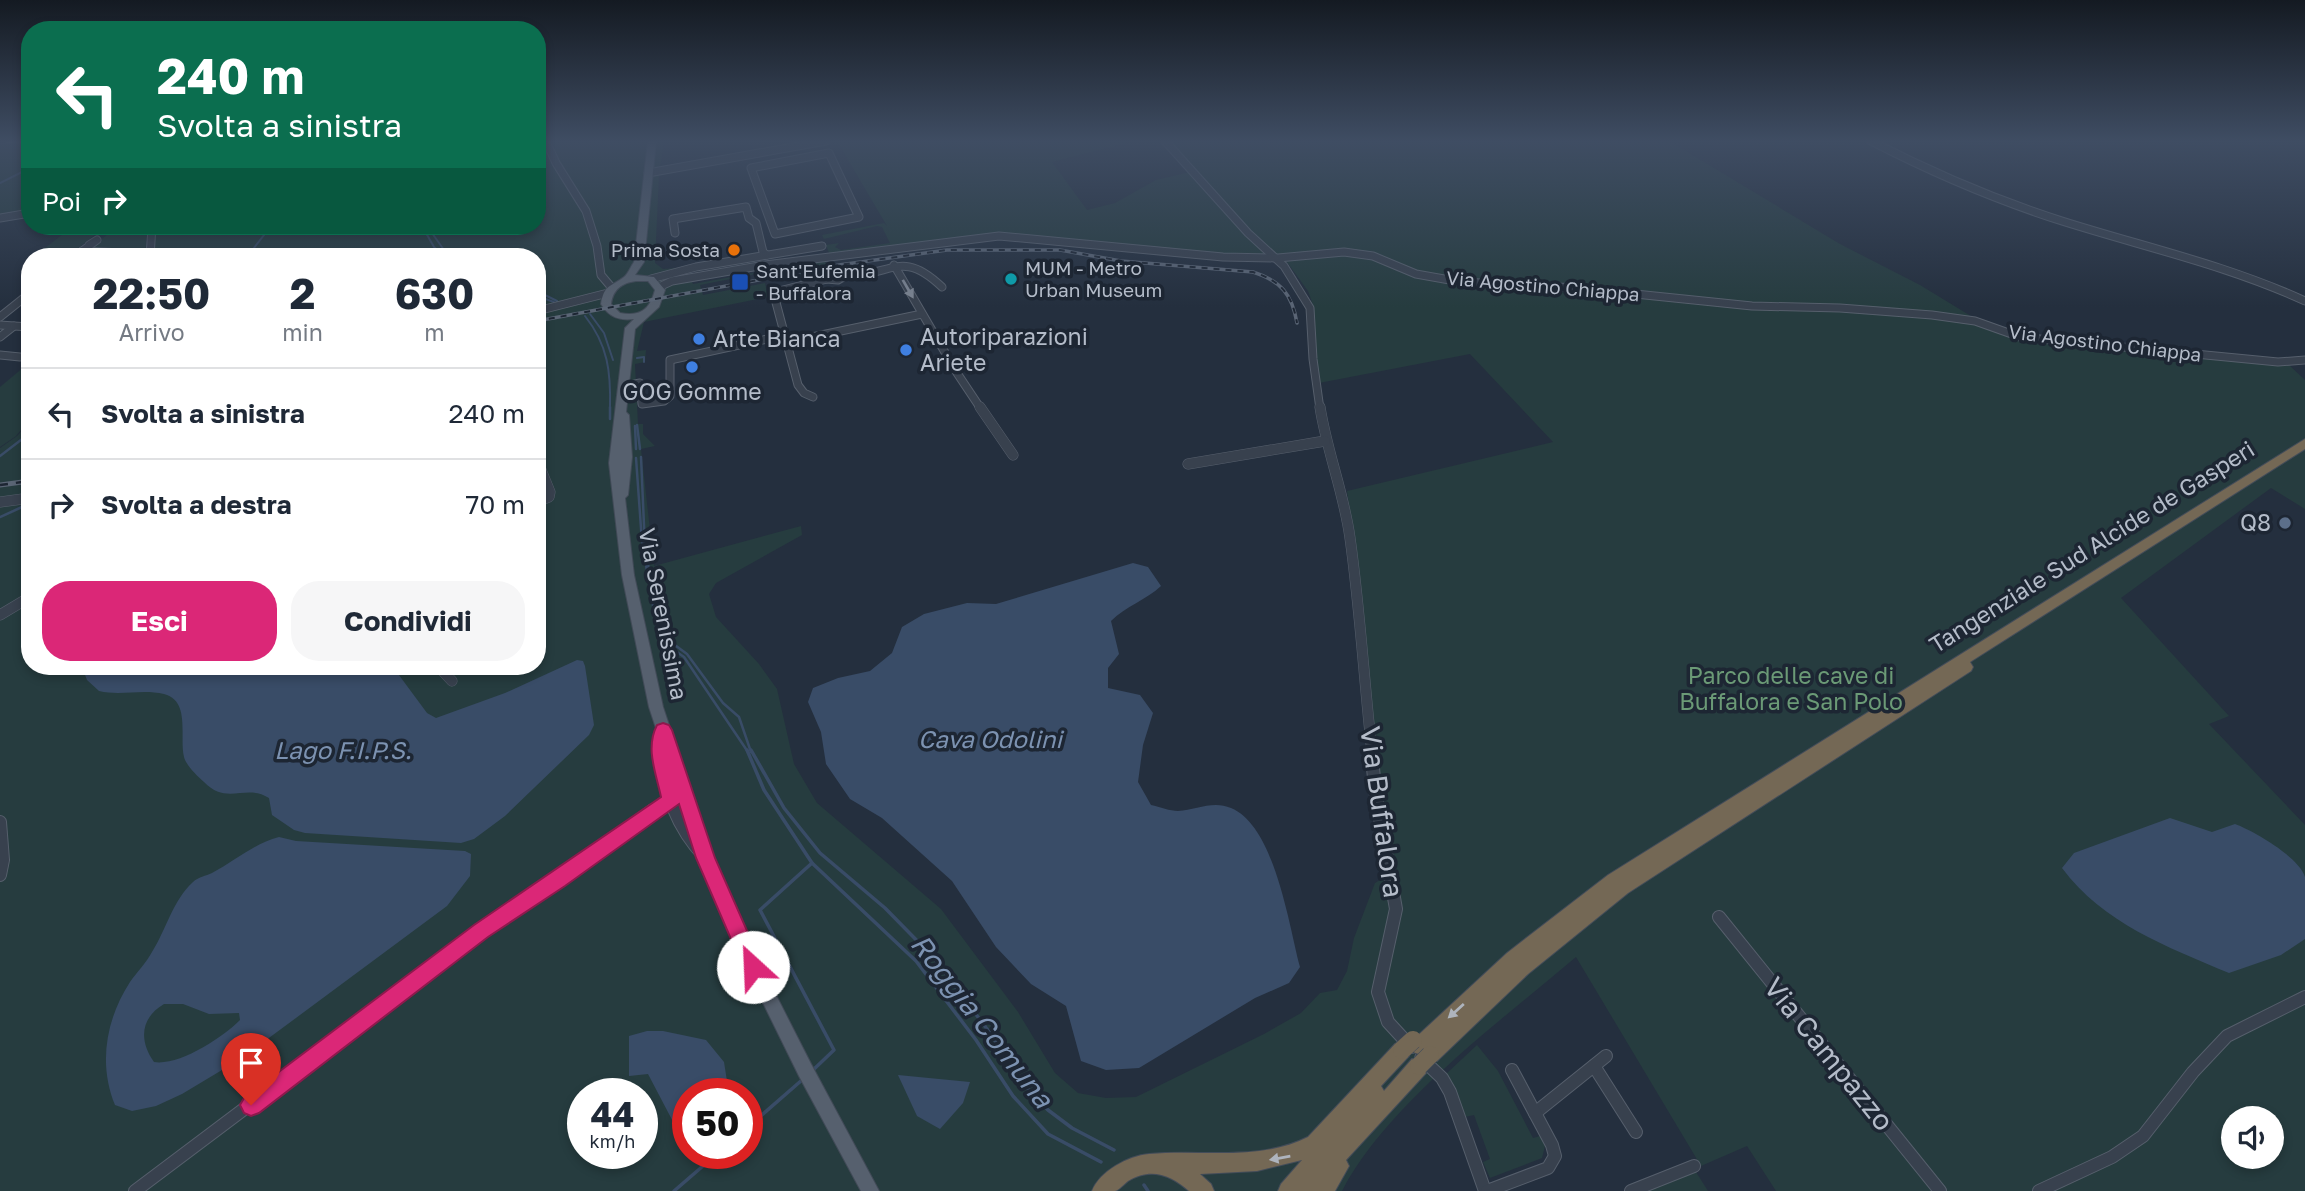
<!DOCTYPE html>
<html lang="it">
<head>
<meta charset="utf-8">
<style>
  body { margin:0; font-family:"Golos Text",sans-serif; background:#f6f6f7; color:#1f2937; height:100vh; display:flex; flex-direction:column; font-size:26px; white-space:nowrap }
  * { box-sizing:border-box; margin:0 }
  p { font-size:23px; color:#747a83 }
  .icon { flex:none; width:38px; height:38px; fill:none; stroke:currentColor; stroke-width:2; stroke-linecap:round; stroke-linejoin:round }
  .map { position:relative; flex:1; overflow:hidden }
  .details { position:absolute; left:21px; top:248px; width:525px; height:427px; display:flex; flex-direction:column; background:#fff; border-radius:28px; box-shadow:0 4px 10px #0003 }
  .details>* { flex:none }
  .top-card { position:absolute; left:21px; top:21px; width:525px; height:214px; border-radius:28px; box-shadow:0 4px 10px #0003; background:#0b6e4f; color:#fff; overflow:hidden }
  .controls { position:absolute; left:2221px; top:1106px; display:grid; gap:14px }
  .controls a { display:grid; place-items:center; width:63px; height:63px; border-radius:50%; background:#fff; box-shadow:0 4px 10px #0003; font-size:35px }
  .speed { position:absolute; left:567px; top:1078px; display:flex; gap:14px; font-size:35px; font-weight:700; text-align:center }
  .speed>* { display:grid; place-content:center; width:91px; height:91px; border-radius:50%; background:#fff; box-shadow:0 4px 10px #0003; line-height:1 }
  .speed small { font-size:18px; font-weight:400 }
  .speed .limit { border:10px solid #d22; background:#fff; color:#111 }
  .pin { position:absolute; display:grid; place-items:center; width:60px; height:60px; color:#fff; margin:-72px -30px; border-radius:50% 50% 50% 0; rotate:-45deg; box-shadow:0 0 7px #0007 }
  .pin .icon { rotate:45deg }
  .me { position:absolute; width:77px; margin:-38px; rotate:335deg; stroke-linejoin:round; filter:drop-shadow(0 0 5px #0008) }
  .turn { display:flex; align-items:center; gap:24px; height:147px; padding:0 21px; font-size:32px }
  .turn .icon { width:91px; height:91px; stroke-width:2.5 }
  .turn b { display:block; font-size:49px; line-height:60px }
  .then { display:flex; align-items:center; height:66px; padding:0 21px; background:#0003; gap:14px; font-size:26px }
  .eta { display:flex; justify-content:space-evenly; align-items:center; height:119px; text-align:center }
  .eta b { font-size:42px; font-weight:700; line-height:49px }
  .primary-button { display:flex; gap:14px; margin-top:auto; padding:14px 21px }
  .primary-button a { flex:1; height:80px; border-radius:28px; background:#db2777; color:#fff; font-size:28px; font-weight:700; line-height:80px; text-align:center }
  .primary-button a+a { background:#f6f6f7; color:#1f2937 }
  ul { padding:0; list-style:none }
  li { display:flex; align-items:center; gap:21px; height:91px; padding:0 21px; border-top:2px solid #e0e1e3 }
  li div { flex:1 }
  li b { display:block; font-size:26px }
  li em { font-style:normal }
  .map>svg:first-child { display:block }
  .green { fill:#263c3f; fill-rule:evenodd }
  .water { fill:#394c67; fill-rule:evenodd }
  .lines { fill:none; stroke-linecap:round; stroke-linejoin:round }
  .stream-far2 { stroke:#394c67; stroke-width:2 }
  .stream-far1 { stroke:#394c67; stroke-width:2.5 }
  .stream { stroke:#394c67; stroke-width:3.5 }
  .minor-far2-casing { stroke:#565f6c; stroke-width:9 }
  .minor-far1-casing { stroke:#565f6c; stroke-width:11 }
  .minor-casing { stroke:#565f6c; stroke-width:14 }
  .major-casing { stroke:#414a57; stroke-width:2 }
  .highway-casing { stroke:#434c59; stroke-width:2 }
  .minor-far2 { stroke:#38414e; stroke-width:7 }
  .minor-far1 { stroke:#38414e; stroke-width:10 }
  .minor { stroke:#38414e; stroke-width:12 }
  .major { fill:#56606e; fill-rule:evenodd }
  .highway { fill:#746855; fill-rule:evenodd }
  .rail-far1-casing { stroke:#5a6575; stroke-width:3.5 }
  .rail-casing { stroke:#5a6575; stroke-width:5 }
  .rail-far1 { stroke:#1d2633; stroke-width:2; stroke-dasharray:6; stroke-linecap:butt }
  .rail { stroke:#1d2633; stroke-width:2.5; stroke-dasharray:8; stroke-linecap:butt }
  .highway-bridge-casing { stroke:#434c59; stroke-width:19; stroke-linecap:butt }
  .highway-bridge { stroke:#746855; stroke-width:18 }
  .oneway { fill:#7c8592 }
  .oneway2 { fill:#aeb4bd }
  .route { fill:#db2777; stroke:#8e194d; stroke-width:2 }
  .food-dot { fill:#e8710a; stroke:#1d2633; stroke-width:2.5 }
  .culture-dot { fill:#0f9aa8; stroke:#1d2633; stroke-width:2.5 }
  .transit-dot { fill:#1a4fb4; stroke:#1d2633; stroke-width:2.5 }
  .shop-dot { fill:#3f7fe0; stroke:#1d2633; stroke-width:2.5 }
  .service-dot { fill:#5c6f8a; stroke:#1d2633; stroke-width:2.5 }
  .labels { text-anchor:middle; stroke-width:7; stroke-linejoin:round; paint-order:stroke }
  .far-poi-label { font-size:19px; fill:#b4bcc9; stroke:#1d2633; text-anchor:start }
  .far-street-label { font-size:19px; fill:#b4bcc9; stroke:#1d2633 }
  .poi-label { font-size:23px; fill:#b4bcc9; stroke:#1d2633; text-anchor:start }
  .street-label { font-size:23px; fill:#b4bcc9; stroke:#1d2633 }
  .park-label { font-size:23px; fill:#6b9a76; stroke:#1d2633 }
  .water-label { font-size:24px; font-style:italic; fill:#7c92b1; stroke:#1d2633 }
  .near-street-label { font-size:28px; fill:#b4bcc9; stroke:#1d2633 }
  .near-water-label { font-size:28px; font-style:italic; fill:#7c92b1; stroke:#1d2633 }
</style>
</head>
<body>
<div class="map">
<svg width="2305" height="1191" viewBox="0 0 2305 1191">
  <rect width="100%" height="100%" fill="#242f3e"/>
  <g class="green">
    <path d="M537,141H664L659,175L655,263L663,269L675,268L677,282L691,280L693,284L824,260L829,270L773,281L770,271L700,285L703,295L765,283L768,297L644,322L637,351L646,350L645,362L635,364L638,424H643V434L655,446L641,449L654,566L801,526L802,535L716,583L709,594L716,617L759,664L777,689L794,764L817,803L941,909L1018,1012L1055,1073L1078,1093L1106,1098L1136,1097L1264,1034L1301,1013L1320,993L1337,990L1347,971L1354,938L1375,883L1395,871C1372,746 1365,618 1347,491L1553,442L1470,354L1319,383L1314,341V308L1308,291L1287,262L1266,257L1011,235L829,253L826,245L839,243L835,247L841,250L890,243L882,227L877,226L824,239L822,235L884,223L887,226L837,141H1134L1052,162L1087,210L1115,203L1156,180L1190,172L1161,141H1669L1840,244L1920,285L2002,335L2017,339L2289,365L2305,380V509L2271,488L2121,598L2229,716L2209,724L2305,825V1191H1776L1747,1146L1701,1166L1576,957C1501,1021 1387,1104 1342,1191H0V448L17,436L30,422V667H537V257H152L154,226H537ZM583,1094H642V1153H583ZM688,1094H747V1153H688ZM2233,1118H2272V1157H2233Z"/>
    <polygon points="30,142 30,212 0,217 0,144"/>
    <polygon points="74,226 147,226 145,257 120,257 123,254 88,251 109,233 98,232 67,257 33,257"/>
    <polygon points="30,362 30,419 16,436 0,447 0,387"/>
    <polygon points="1477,1045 1498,1071 1533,1138 1540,1136 1545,1146 1542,1158 1490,1178 1483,1162 1490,1159 1474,1115 1465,1117 1446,1074"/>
    <polygon points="1696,1172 1708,1191 1647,1191"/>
  </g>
  <g class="water">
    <path d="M1133,563L1148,567L1161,586C1146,600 1126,606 1111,621L1119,654L1108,668V688L1140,695L1153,713L1143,745L1138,782L1151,805C1160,807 1170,811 1178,811C1196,810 1213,800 1231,808C1275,826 1289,926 1300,967L1289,983L1255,998L1139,1068L1106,1070L1081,1061L1066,1006L1031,984L996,947L952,881L882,818L850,799L826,764L821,732L808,702L813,688L838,678L870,671L892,653L902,627L924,614L967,603L996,604Z"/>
    <path d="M577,660L583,661L585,666L594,725L589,735L505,816L474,839L461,843L305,833L294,830L272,815L269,798C246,783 227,806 204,782C197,776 186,765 184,757C179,737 191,701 164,694C142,689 120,696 99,691L87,680L82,667H393L427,713L436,718L505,693Z"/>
    <path d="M2170,818L2212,832L2235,824C2254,831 2299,857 2305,877C2305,889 2305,925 2305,939L2281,955L2229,973C2167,947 2103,923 2062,868L2074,853Z"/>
    <path d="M279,837L296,841L465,851L471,854L470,876L447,906L242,1058L182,1094L156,1106L132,1111L115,1105C98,1064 106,1019 130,982C137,972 146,963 152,952C166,930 173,900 193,882C198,877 206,876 212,873C235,861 253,844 279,837ZM164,1004H183L209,1014L239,1013L240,1020C222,1038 179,1066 154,1062C139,1041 140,1018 164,1004Z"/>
    <polygon points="647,1031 663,1031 706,1040 724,1062 729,1094 688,1094 688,1130 680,1135 648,1074 629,1076 629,1036"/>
    <polygon points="898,1075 970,1082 963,1103 940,1129 917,1116"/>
  </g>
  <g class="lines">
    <g class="stream-far2">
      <polyline points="0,183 30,168"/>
      <polyline points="422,226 434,247 446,257"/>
      <polyline points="427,226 444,250 457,257"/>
      <polyline points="247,257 271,226"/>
      <polyline points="537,291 557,301"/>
      <polyline points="537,296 554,302"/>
      <polyline points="590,314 604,333 613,360"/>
      <path d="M585,316C608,345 611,372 610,409"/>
      <polyline points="637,358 644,357 644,362"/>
    </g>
    <g class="stream-far1">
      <polyline points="610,419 610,407"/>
      <polyline points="637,425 640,449"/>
      <polyline points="635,426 636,449"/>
      <polyline points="0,456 30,433"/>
      <polyline points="641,457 645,548 661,634"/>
      <polyline points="636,458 642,542 658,634"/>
      <polyline points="0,517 22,507"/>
      <polyline points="664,637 687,654 723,703 739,717 751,752"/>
      <polyline points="674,650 684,657 748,752"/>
    </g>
    <g class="stream">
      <polyline points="747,750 764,790 812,863 916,961 976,1040 1013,1096 1048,1134 1101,1162"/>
      <polyline points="751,750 784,808 820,853 885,908 933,957 990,1033 1023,1084 1048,1110 1072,1128 1114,1150"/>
      <polyline points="812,863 760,910 834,1050 812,1071"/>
      <polyline points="747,1128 802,1080"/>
      <polyline points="1144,1185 1148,1191"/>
      <polyline points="674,1191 718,1153"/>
    </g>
    <g class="minor-far2-casing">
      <g id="minor-far2">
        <polyline points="546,141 556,163 586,211 597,246 601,275 612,288"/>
        <polyline points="1165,141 1248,233 1284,266 1310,308 1313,359 1320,409"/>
        <path d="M1871,141C1933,173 1996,200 2062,221C2144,247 2227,265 2305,301"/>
        <polygon points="829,153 859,217 775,234 751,168"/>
        <polyline points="648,173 826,141"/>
        <polyline points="0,218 30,213"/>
        <polyline points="675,233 673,219 746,207 749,218 756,223 763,252 767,255"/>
        <polyline points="82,251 122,253"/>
        <polyline points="74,257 97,240 89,245"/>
        <polyline points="150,257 152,226"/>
        <polyline points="894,265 957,373 981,409"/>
        <polygon points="837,270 844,272 845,276 838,280 827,279 825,276"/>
        <path d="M845,276C892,276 901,248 942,287"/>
        <polyline points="651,279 696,267 822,246"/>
        <polyline points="659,287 672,281 765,265 999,236 1223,257 1278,258 1344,252 1373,256 1416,274 1461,282 1577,288 1752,306 1840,308 1932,315 1975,321 2020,337 2278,362 2305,360"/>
        <polyline points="537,311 608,293"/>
        <polyline points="0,317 30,293"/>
        <polyline points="0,325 14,326 0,337"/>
        <polyline points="14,326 30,327"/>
        <polyline points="788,342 922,314"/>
        <polyline points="0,355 20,357"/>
        <polyline points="625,386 640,383 642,404 664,401 670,396 670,360 786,335"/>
        <polyline points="813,397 804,393 798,385 774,295 779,291 827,279"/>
      </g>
    </g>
    <g class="minor-far1-casing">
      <g id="minor-far1">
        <polyline points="980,407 1013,455"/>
        <path d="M1320,407C1327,452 1344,493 1350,538C1360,609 1364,681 1372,752"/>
        <polyline points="1188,464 1325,441"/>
        <polyline points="0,502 30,498"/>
        <polyline points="537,502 549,497 550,492 539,465"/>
        <polyline points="0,615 30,597"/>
        <polyline points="439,667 452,681"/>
        <polyline points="661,752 663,730"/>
      </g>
    </g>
    <g class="minor-casing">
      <g id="minor">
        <path d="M661,750C662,789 678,829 705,857"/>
        <polyline points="1371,750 1376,796 1396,909 1378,992 1388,1022 1411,1047"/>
        <polyline points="0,822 3,860 0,875"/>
        <polyline points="1719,917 1940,1191"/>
        <polyline points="1421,1058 1442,1078 1450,1092 1485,1191"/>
        <polyline points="1594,1066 1636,1132"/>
        <polyline points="1535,1113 1606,1056"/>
        <polyline points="135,1191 481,931 558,880 653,810 671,801"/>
        <polyline points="1487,1191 1548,1168 1555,1156 1552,1145 1512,1070"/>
        <polyline points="1631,1191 1694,1166"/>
        <polyline points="2039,1191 2112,1157 2143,1136 2193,1072 2227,1036 2305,997"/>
      </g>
    </g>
    <g class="major-casing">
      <path id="major" d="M648,141H656L644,262L635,275L654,277L665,290L659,307L635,329L626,412L629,415L632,457L628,495L625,498L634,575L663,707L713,858L750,944L811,1064L879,1191H861L799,1076L736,948L699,858L649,707L622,575L609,463L625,328L634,319C619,321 609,317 601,304C604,284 611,287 624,277C628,274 631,266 634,262ZM636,281H648L655,290C650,309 641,317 620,313L611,304C613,289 622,283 636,281Z"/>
    </g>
    <g class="highway-casing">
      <path id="highway" d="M2305,439V449L1970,662L1973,667L1971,671L1628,893L1528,974L1437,1061L1427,1063L1426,1073L1346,1160L1349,1166L1335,1191H1278L1281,1184L1302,1160L1257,1171L1200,1174L1211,1184L1214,1191H1189C1171,1175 1151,1167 1128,1181C1124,1184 1119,1190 1115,1191C1108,1191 1099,1191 1092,1191C1100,1171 1128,1156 1149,1154C1202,1149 1258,1162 1308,1137L1395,1044L1402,1041L1409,1044L1411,1050L1409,1056L1381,1086L1384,1091L1412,1059L1422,1058L1421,1055L1413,1052L1411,1046L1413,1040L1507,953L1608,875Z"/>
    </g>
    <use href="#minor-far2" class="minor-far2"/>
    <use href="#minor-far1" class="minor-far1"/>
    <use href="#minor" class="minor"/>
    <use href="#major" class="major"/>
    <use href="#highway" class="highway"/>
    <g class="rail-far1-casing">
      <g id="rail-far1">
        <polyline points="0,142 21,141"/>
        <path d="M537,321L839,265L947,250H1060L1121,261L1253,272C1281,281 1292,294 1297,323"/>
      </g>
    </g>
    <g class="rail-casing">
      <polyline id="rail" points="0,485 30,481"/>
    </g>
    <use href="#rail-far1" class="rail-far1"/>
    <use href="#rail" class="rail"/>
    <g class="highway-bridge-casing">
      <g id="highway-bridge">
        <polyline points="1402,1050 1413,1040"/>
        <polyline points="1419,1066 1430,1055"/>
      </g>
    </g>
    <use href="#highway-bridge" class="highway-bridge"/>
  </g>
  <defs><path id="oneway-solid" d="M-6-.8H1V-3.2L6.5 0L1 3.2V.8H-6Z" transform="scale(1.75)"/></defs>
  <use class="oneway" href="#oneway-solid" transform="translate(908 289) rotate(60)"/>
  <g class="oneway2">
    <use href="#oneway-solid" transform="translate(1456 1011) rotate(138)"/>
    <use href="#oneway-solid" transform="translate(1280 1158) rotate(170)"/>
  </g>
  <linearGradient id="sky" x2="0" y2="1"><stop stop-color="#141a22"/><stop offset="0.46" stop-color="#3f4d63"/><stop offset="1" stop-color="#3f4d63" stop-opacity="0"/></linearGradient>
  <rect width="2305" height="307" fill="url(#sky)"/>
  <path class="route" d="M663,723L669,725L672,730L715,858L763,967L760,974L753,977L746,974L696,858L679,804L565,886L488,937L259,1113L251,1116L244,1113L240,1105L244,1098L474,925L661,797C656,773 645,748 657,725Z"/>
  <circle class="food-dot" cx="734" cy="250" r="7"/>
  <circle class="culture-dot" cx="1011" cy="279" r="7"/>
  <rect class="transit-dot" x="731" y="273" width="18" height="18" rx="3.5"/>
  <g class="shop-dot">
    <circle cx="699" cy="339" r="7"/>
    <circle cx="906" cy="350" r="7"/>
    <circle cx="692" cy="367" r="7"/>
  </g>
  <circle class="service-dot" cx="2285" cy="523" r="7"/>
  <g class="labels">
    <g class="far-poi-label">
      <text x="720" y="257" text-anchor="end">Prima Sosta</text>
      <text x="1025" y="275">MUM - Metro<tspan x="1025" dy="22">Urban Museum</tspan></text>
      <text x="756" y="278">Sant'Eufemia<tspan x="756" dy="22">- Buffalora</tspan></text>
    </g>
    <g class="far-street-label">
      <text transform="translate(1543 286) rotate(5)" y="7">Via Agostino Chiappa</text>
      <text transform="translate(2105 343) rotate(7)" y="7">Via Agostino Chiappa</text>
    </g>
    <g class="poi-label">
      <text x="920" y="345">Autoriparazioni<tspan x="920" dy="26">Ariete</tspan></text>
      <text x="713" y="347">Arte Bianca</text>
      <text x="692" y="400" text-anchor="middle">GOG Gomme</text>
      <text x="2271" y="531" text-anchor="end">Q8</text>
    </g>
    <g class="street-label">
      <text transform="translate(2092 547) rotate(-32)" y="8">Tangenziale Sud Alcide de Gasperi</text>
      <text transform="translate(663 614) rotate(79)" y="8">Via Serenissima</text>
    </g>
    <g class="park-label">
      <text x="1791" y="684">Parco delle cave di<tspan x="1791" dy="26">Buffalora e San Polo</tspan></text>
    </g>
    <g class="water-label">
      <text x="990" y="748">Cava Odolini</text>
      <text x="343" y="759">Lago F.I.P.S.</text>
    </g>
    <g class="near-street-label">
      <text transform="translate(1382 812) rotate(82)" y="10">Via Buffalora</text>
      <text transform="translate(1829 1054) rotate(51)" y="10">Via Campazzo</text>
    </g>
    <g class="near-water-label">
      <text transform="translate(982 1021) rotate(52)" y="10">Roggia Comuna</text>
    </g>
  </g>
</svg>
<div class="controls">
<a><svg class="icon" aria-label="sound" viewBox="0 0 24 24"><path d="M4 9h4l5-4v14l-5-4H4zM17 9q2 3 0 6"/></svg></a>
</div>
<div class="speed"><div>44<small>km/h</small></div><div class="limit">50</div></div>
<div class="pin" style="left:251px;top:1105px;background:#d93025"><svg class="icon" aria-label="arrive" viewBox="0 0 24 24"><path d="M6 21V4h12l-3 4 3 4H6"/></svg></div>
<svg class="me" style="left:753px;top:967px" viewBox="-20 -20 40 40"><circle r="19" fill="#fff"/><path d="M0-13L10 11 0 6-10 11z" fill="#db2777"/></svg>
<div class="top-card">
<div class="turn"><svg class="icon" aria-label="left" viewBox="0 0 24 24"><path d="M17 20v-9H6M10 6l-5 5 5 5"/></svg><div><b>240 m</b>Svolta a sinistra</div></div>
<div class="then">Poi<svg class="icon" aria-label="right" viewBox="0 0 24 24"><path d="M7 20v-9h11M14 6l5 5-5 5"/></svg></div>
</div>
<section class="details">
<div class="eta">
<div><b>22:50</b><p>Arrivo</p></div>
<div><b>2</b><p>min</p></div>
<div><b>630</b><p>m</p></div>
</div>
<ul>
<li><svg class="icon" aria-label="left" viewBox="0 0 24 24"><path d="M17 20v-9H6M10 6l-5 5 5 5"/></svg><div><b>Svolta a sinistra</b></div><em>240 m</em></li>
<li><svg class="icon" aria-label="right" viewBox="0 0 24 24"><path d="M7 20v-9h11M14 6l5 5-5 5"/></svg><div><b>Svolta a destra</b></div><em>70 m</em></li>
</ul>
<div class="primary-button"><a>Esci</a><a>Condividi</a></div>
</section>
</div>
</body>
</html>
